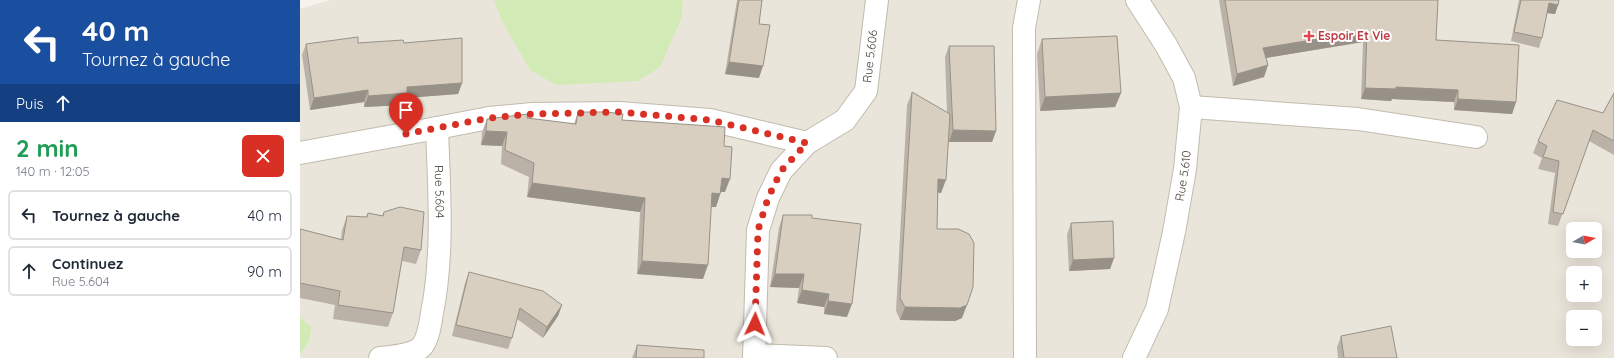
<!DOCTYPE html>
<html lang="fr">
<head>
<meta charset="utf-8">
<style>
  body { margin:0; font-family:Quicksand,sans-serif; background:#f6f6f7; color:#1f2937; height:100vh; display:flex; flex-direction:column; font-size:15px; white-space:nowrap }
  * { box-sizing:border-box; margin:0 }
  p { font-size:13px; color:#747a83 }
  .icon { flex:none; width:22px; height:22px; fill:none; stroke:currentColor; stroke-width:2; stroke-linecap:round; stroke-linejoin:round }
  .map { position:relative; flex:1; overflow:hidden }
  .side { display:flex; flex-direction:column; background:#fff; width:300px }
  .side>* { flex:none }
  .banner { background:#1a4fa0; color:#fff; overflow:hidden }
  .needle { width:26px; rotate:80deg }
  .tools { position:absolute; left:1266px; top:222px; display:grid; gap:8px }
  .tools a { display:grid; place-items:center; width:36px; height:36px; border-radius:6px; background:#fff; box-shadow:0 4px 16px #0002; font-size:20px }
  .pin { position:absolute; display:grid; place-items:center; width:34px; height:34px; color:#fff; margin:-41px -17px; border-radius:50% 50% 50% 0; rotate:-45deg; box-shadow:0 0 4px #0007 }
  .pin .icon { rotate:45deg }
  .me { position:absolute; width:44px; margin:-22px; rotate:2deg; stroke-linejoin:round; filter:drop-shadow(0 0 3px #0008) }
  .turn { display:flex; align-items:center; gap:14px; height:84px; padding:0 16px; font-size:18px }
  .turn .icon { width:52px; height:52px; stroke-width:2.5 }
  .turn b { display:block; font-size:28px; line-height:34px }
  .then { display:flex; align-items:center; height:38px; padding:0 16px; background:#0003; gap:8px; font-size:15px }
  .round { display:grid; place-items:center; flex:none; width:42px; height:42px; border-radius:6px; background:#f6f6f7 }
  .headline { display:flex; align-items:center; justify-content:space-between; height:68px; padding:0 16px }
  h1 { font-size:24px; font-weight:700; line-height:30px; color:#1e9e55 }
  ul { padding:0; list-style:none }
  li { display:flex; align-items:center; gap:12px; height:50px; margin:0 8px 6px; padding:0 8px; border:2px solid #e0e1e3; border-radius:6px }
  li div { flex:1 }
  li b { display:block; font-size:15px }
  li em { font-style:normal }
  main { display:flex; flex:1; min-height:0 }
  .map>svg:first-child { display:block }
  .residential { fill:#eae5da; fill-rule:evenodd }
  .green { fill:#d2eab5 }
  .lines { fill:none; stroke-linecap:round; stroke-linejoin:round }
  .street-casing { stroke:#c2bbae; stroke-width:24 }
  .street { stroke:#fff; stroke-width:22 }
  .wall { fill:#bab2a6 }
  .shaded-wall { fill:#979187 }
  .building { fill:#d8cfc1; stroke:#979187 }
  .route { stroke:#d93025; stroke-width:7; stroke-dasharray:0 12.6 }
  .health-dot { fill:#e0444e; stroke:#fff; stroke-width:1.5 }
  .labels { text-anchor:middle; stroke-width:4; stroke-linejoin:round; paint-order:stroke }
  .health-label { font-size:12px; font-weight:bold; fill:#be3a42; stroke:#fff; text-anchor:start }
  .street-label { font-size:12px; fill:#4b4439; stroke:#fff }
</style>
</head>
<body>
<main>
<section class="side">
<div class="banner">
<div class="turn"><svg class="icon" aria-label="left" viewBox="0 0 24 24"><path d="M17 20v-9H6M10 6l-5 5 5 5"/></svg><div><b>40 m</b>Tournez à gauche</div></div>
<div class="then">Puis<svg class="icon" aria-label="ahead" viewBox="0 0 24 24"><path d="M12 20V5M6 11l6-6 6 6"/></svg></div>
</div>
<div class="headline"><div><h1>2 min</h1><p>140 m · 12:05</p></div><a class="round" style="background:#d93025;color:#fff"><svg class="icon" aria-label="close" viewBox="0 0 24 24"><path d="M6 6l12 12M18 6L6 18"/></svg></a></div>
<ul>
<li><svg class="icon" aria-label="left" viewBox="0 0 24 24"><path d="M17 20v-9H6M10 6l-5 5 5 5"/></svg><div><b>Tournez à gauche</b></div><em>40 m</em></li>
<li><svg class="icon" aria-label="ahead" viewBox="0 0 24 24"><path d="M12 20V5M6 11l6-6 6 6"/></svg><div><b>Continuez</b><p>Rue 5.604</p></div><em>90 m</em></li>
</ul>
</section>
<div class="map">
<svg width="1314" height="358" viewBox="0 0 1314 358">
  <rect width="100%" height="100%" fill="#f6f3ec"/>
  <path class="residential" d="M30,0H194L201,19L382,17L383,0H1314V358H0V354L9,342L12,327L0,317V9ZM1273,229H1295V251H1273ZM1273,273H1295V295H1273ZM1273,317H1295V339H1273Z"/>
  <g class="green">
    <polygon points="194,0 383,0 382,17 360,67 338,81 256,85 230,70 201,19"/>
    <polygon points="0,317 12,327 9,342 0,354"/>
  </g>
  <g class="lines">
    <g class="street-casing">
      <g id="street">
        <polyline points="891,107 1058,119 1176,137"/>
        <polyline points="137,128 189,118 232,114 319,113 410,120 507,143"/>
        <path id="s1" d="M0,153L137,128C139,190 144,253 132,313C130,324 129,336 123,345C116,355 91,357 80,358"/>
        <polyline points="454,355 526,358"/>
        <path id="s2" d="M454,358L458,230L468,198L481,171L507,143L545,120L566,91L577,0"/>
        <polyline points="725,358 724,28 729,0"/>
        <path id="s3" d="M834,358L857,309L874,232L885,169L891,107L884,78L866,45L837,0"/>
      </g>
    </g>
    <use href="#street" class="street"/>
  </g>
  <g class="wall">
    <polygon points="437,0 462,0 459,24 459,78 425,74"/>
    <polygon points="919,0 1138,0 1136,40 1216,102 1212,114 1154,110 1154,102 1092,99 1091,101 1061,99 1063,42 966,58 968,65 964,77 933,86"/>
    <polygon points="1219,0 1259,0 1258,5 1255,14 1247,13 1242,38 1239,48 1211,41"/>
    <polygon points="742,39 821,93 815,107 740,111 737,54"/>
    <polygon points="58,43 104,43 162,83 158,94 105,98 103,105 64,107 64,102 10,110 2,55 6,44"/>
    <polygon points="649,46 696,131 692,142 649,142 648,135 641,193 638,192 637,229 662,318 655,321 600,320 596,311 607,105 612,92 647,113 645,57"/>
    <polygon points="1314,93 1314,155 1289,141 1258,226 1248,224 1255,173 1238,169 1242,158 1233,153 1238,141 1303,113"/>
    <polygon points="278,112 322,120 424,146 425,192 421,192 416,207 411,207 403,279 337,274 340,212 227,197 229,177 201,164 202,146 181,145 182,132 187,119 227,118 274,124"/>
    <polygon points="84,212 121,250 116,264 102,261 93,313 88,327 33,319 35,305 0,298 0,229 41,239 42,230 47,216 66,217 68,213 82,216"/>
    <polygon points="483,215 512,218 547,317 524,314 524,307 497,303 499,288 470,287 479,228"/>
    <polygon points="771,223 814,258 810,269 769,271 767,235"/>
    <polygon points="169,272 262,305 258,316 243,338 217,319 212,338 208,349 152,336 165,283"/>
    <polygon points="1041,336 1097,358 1038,358 1037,347"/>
    <polygon points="337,345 404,358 332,358"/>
  </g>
  <g class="shaded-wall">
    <polygon points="1249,3 1258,5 1255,14 1246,13"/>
    <polygon points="1067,31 1063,42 959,59 963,48"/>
    <polygon points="429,62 463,66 459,78 425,74"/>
    <polygon points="968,65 964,77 933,86 937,74"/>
    <polygon points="162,83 158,94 105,98 103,105 64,107 68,96 107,87"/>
    <polygon points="1096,87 1158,90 1154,102 1092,99 1091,101 1061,99 1065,88"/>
    <polygon points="68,90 64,102 10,110 14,98"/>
    <polygon points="821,93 815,107 740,111 745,97"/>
    <polygon points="1158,99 1216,102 1212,114 1154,110"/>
    <polygon points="653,130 696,131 692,142 649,142"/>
    <polygon points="186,131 207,132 202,146 181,145"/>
    <polygon points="422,178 430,179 425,192 417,192"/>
    <polygon points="638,179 646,180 641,193 633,192"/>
    <polygon points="232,183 345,198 340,212 227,197"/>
    <polygon points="412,193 420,194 416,207 407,207"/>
    <polygon points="814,258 810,269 769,271 773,260"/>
    <polygon points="342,261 408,265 403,279 337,274"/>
    <polygon points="475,274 504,274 499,288 470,287"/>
    <polygon points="502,290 529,294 524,307 497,303"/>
    <polygon points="528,301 552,304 547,317 524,314"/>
    <polygon points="262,305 258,316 243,338 247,327"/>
    <polygon points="667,305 662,318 655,321 600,320 605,307"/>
  </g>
  <g class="building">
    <polygon points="439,0 462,0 459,24 470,25 463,66 429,62"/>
    <polygon points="925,0 1138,0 1136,40 1219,45 1216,102 1158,99 1158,90 1096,87 1096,89 1065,88 1067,31 963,48 968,65 937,74"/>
    <polygon points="1221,0 1259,0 1258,5 1249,3 1242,38 1214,32"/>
    <polygon points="817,36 821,93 745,97 742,39"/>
    <polygon points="58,37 58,43 103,40 104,43 162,38 162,83 107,87 107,93 68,96 68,90 14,98 6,44"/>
    <polygon points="649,46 694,46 696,131 653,130"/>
    <polygon points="612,92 650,114 646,180 638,179 637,229 658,229 669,234 674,243 673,287 667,305 660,308 605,307 600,298"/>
    <polygon points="1314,93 1314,141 1293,130 1263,214 1253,212 1259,161 1243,157 1247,146 1238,141 1257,100 1303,113"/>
    <polygon points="278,112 306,112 323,114 322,120 425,127 424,146 432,147 430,179 422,178 420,194 412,193 408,265 342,261 345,198 232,183 234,163 205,150 207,132 186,131 187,119 228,114 227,118 276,124"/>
    <polygon points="100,207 124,212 121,250 104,247 93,313 38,305 40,291 0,283 0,229 43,240 47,216 67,217 68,213 83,216 84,212"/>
    <polygon points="483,215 512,215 512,218 561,224 552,304 528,301 529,294 502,290 504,274 475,274"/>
    <polygon points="813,221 814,258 773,260 771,223"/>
    <polygon points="169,272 243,291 262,305 247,327 220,308 212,338 156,325"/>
    <polygon points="1091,326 1097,358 1044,358 1041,336"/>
    <polygon points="337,345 404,350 404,358 336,358"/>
  </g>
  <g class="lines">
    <polyline class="route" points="106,134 189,118 232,114 319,112 410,120 507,143 481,171 468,198 458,230 455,324"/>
  </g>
  <path class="health-dot" d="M1007 30h4v4h4v4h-4v4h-4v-4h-4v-4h4z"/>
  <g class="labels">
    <g class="health-label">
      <text x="1018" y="40">Espoir Et Vie</text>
    </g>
    <g class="street-label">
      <text dy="4" stroke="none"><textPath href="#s2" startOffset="345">Rue 5.606</textPath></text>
      <text dy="4" stroke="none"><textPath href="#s3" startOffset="190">Rue 5.610</textPath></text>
      <text dy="4" stroke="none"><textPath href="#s1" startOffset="203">Rue 5.604</textPath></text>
    </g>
  </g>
</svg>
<div class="tools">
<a><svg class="needle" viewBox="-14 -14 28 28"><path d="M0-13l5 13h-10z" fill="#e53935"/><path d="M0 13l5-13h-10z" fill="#747a83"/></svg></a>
<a>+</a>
<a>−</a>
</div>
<div class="pin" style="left:106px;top:134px;background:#d93025"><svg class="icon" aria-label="arrive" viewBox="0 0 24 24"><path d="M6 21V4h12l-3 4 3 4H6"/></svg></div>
<svg class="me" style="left:455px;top:324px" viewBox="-20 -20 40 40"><path d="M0-17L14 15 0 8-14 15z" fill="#d93025" stroke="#fff" stroke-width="4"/></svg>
</div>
</main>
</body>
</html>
